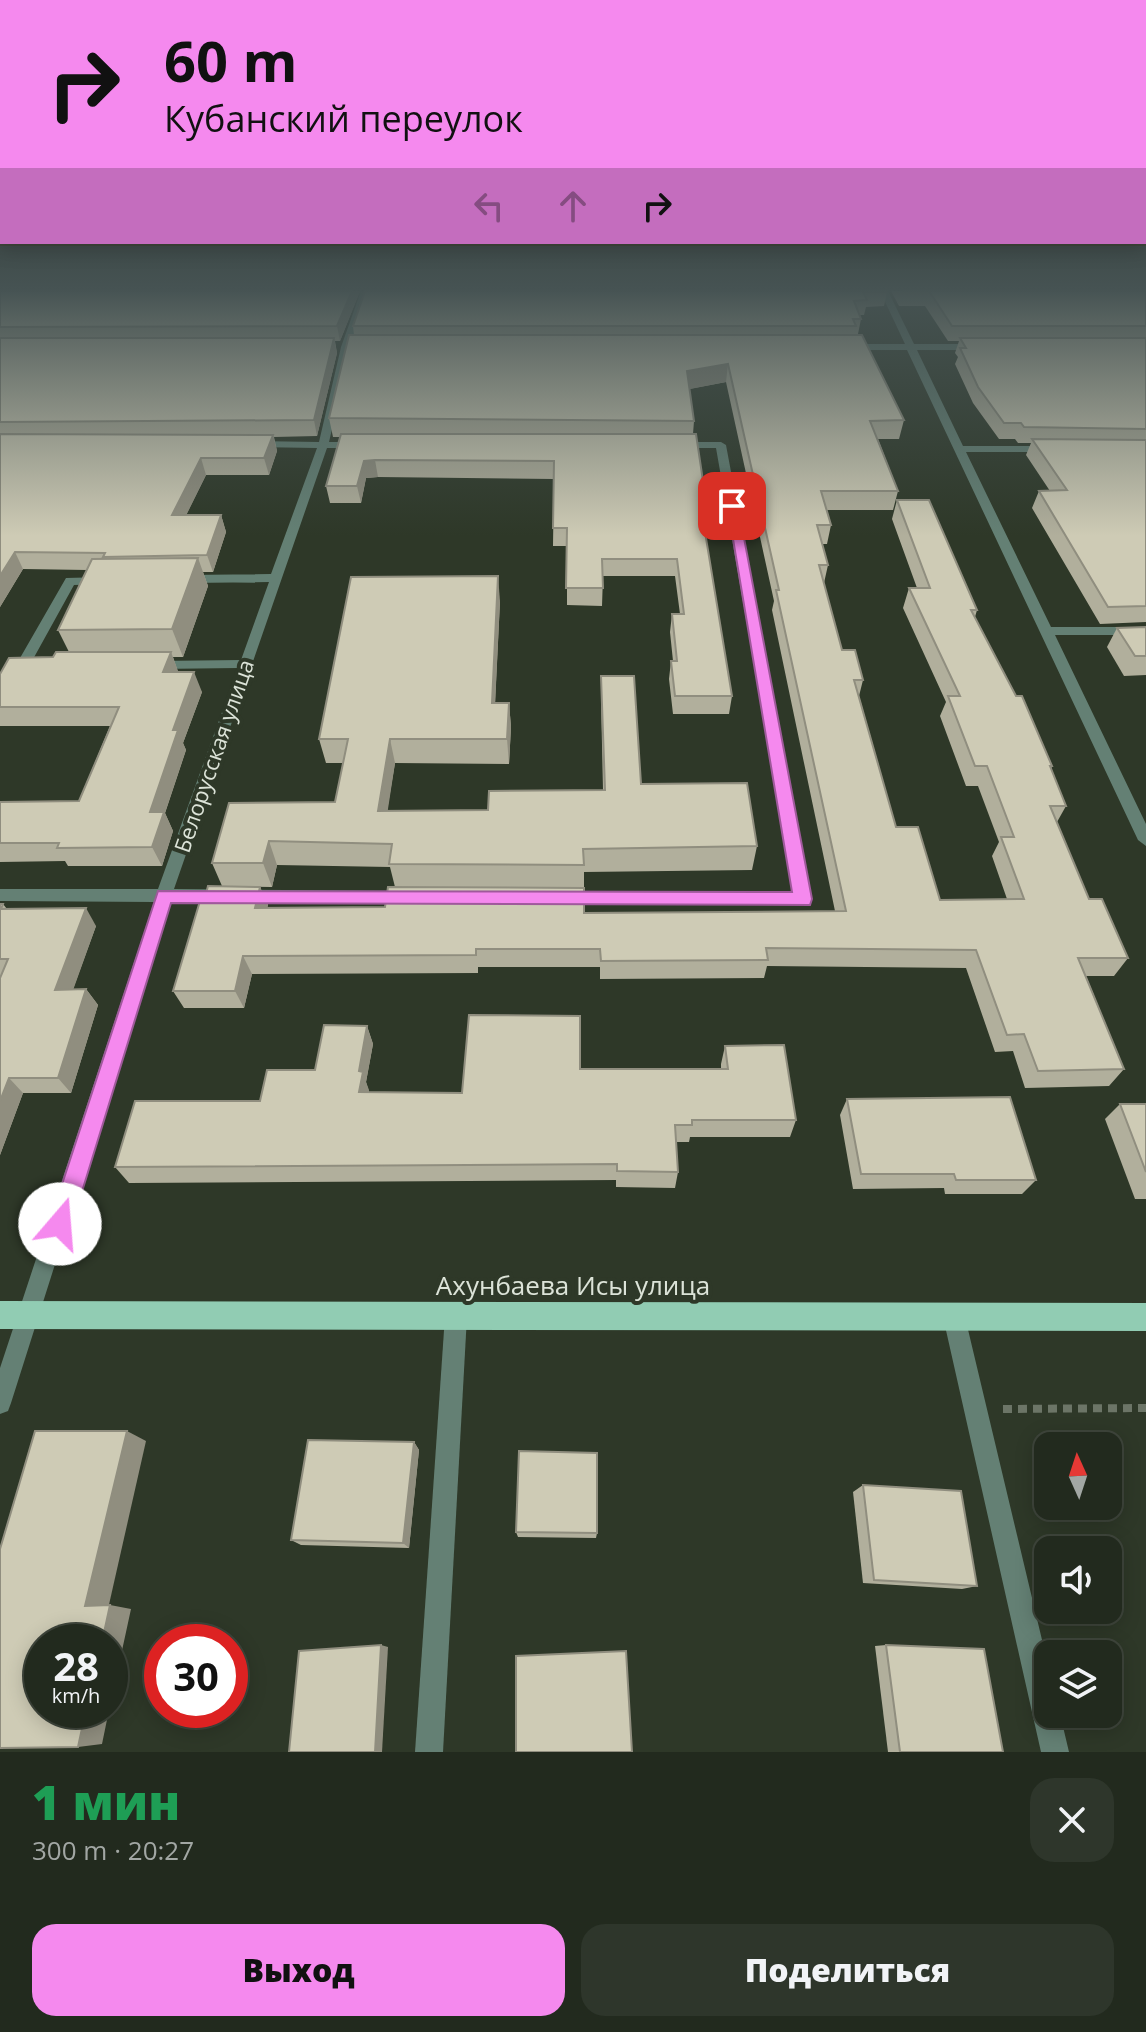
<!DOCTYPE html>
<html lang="ru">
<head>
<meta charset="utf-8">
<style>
  body { margin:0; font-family:"Open Sans",sans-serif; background:#2e362b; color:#f1f3f6; height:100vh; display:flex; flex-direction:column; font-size:30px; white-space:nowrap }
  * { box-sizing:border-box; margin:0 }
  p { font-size:26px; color:#a2a7a4 }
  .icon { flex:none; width:44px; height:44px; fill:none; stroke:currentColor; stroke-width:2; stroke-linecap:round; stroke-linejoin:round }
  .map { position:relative; height:1752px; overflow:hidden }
  .side { display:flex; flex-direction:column; background:#222a1e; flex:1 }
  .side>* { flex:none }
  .hud { position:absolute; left:0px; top:0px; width:1146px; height:244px; box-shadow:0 4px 20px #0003,0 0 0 2px #3f463c; background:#f589ee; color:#111; overflow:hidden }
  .needle { width:52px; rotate:357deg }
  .controls { position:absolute; left:1034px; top:1432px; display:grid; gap:16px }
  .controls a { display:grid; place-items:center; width:88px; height:88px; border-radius:16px; background:#222a1e; box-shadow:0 4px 20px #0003,0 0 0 2px #3f463c; font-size:40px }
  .speed { position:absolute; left:24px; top:1624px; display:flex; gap:16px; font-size:40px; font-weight:700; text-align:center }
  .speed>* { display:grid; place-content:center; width:104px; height:104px; border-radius:50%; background:#222a1e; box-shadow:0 4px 20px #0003,0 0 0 2px #3f463c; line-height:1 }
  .speed small { font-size:20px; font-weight:400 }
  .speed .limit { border:12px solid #d22; background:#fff; color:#111 }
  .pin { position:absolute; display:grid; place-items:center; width:68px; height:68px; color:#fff; margin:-34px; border-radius:16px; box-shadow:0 4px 12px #0006 }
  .me { position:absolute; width:88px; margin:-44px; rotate:18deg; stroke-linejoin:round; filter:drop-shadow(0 0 6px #0008) }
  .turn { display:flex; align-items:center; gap:28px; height:168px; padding:0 32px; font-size:36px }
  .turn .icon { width:104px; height:104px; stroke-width:2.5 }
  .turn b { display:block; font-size:56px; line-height:68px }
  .lanes { display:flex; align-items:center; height:76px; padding:0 32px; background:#0003; justify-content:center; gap:40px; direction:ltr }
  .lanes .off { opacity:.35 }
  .round { display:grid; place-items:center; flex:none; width:84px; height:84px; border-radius:24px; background:#2e362b }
  .overview { display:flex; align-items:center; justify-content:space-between; height:136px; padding:0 32px }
  h1 { font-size:48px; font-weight:800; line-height:60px; color:#1e9e55 }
  .button { display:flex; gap:16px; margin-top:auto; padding:16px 32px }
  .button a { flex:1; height:92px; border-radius:24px; background:#f589ee; color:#111; font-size:32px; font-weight:800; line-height:92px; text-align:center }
  .button a+a { background:#2e362b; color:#f1f3f6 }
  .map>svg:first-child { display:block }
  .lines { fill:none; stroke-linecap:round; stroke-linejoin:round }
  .path { stroke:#6c7567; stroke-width:8; stroke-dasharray:9 6; stroke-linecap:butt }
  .street { fill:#648074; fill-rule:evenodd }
  .primary { fill:#91ccb3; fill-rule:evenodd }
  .wall { fill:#b1af9c }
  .shaded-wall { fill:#908e7f }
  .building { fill:#cecbb5; stroke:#908e7f; stroke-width:2 }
  .route { fill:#f589ee; stroke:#9f599b; stroke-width:2 }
  .labels { text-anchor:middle; stroke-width:8; stroke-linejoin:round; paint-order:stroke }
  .street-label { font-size:22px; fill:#dce3d8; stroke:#2e3828 }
  .near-street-label { font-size:26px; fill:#dce3d8; stroke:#2e3828 }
</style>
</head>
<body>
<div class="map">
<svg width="1146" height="1752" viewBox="0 0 1146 1752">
  <rect width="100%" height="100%" fill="#2e3828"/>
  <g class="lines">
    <polyline class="path" points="1003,1409 1146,1408"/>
    <g class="street">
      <polygon points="361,291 369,291 351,347 329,442 358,442 363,445 358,448 327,448 174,889 408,891 414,892 416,897 414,902 408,903 170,902 11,1403 8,1411 0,1414 0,1368 154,902 0,901 0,889 158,889 238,668 157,669 150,665 157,661 241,660 269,582 187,583 181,579 187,575 271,574 317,448 254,447 249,444 254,441 319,442 341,347"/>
      <polygon points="880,291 888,291 914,344 976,344 981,347 976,350 917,350 963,446 1049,446 1054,449 1049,452 966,452 1051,627 1146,627 1146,635 1055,635 1146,824 1146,846 1138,840 907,350 848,350 843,347 848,344 905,344"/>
      <polygon points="721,442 726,445 811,899 809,904 803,905 557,903 555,898 557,893 563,892 794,893 716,448 678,448 673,445 678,442"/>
      <polygon points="104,577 110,581 108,584 74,585 32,661 39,662 39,668 18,668 16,665 66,578"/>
      <polygon points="456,1305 464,1308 467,1316 443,1752 415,1752 445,1316 448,1308"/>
      <polygon points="954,1306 962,1309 965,1317 1048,1665 1048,1714 1060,1714 1069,1752 1041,1752 943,1317 946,1309"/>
    </g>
    <polygon class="primary" points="0,1301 1146,1303 1146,1331 0,1329"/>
  </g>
  <g class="wall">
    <polygon points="0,291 360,291 340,341 335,341 337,353 317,436 274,437 277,451 269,475 206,475 186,515 221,515 226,532 213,572 203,572 208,586 183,657 173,657 178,672 202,692 183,743 186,750 165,813 173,831 162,866 68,866 65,861 0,862 0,802 79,801 110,726 0,726 0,674 69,652 58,630 87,570 23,569 0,607"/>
    <polygon points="365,291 887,292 884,306 866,307 864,315 860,315 861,319 858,334 854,334 854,335 904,420 899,439 878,439 898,491 893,510 827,510 831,525 827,544 822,544 828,565 824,583 842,650 863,680 859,696 896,827 940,900 1007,899 992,856 999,842 978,786 966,786 940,716 946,702 903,608 909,588 917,588 892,519 897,500 977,610 975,617 1052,766 1051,769 1066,806 1057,822 1089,899 1128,958 1114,976 1086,976 1124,1069 1109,1086 1025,1088 1013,1051 995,1052 966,968 767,966 764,978 600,979 600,967 478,967 478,973 252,974 244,1008 184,1008 173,991 204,901 260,887 268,905 267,908 385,907 395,887 390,867 277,865 272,887 222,886 212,863 335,802 343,763 326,763 319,739 500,601 495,703 509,703 511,727 509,764 395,763 387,811 488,810 603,790 601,700 601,676 641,784 757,846 752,870 584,872 584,913 835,911 772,610 774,601 726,382 689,389 694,421 693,434 706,501 703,520 732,696 729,714 673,714 669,679 671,661 673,661 670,632 672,614 680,614 675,576 603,576 602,606 567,605 567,546 553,546 554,479 378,477 366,478 361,503 330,503 326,486 340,437 333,437 329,418 354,335 353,326"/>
    <polygon points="891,291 1146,291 1146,622 1100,624 1032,508 1039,491 1050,491 1026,455 1031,443 1018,443 1015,439 999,439 973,403 955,364 958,357 955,353 959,341 948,341 925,306 899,306"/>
    <polygon points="1146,627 1146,675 1124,676 1107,647 1117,628"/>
    <polygon points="0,904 3,904 7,909 96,926 73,989 86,989 98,1005 71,1093 23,1093 0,1155"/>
    <polygon points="367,1026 373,1044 366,1082 369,1092 462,1093 580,1069 721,1069 721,1064 725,1046 796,1120 790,1137 690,1137 689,1142 676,1142 678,1172 675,1188 616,1187 616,1180 129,1183 115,1167 260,1101 315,1070"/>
    <polygon points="847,1099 1036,1180 1022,1194 945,1194 944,1188 853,1189 840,1115"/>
    <polygon points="1120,1104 1146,1104 1146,1199 1135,1199 1105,1119"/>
    <polygon points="414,1442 419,1450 409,1548 301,1545 291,1540"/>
    <polygon points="863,1485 977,1586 962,1589 863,1583 853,1492"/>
    <polygon points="516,1532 597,1533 596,1538 518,1537"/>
    <polygon points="886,1645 1003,1752 888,1752 875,1646"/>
  </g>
  <g class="shaded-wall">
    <polygon points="352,291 360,291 340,341 337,326"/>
    <polygon points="334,338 337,353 317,436 314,420"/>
    <polygon points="728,364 726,382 685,390 687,371"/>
    <polygon points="273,435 277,451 269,475 264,458"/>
    <polygon points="201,458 206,475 178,532 172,515"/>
    <polygon points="375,460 378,477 366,478 361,503 357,486 364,461"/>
    <polygon points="221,515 226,532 213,572 207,555"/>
    <polygon points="15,552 23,569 0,607 0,576"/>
    <polygon points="198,558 208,586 183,657 172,629"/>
    <polygon points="498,576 500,601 494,727 492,703"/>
    <polygon points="171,652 178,671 171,692 163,672"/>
    <polygon points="194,672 202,692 183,743 186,750 165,813 173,831 162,866 152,847 150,812 173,730"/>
    <polygon points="509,703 511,727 509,764 507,739"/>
    <polygon points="390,739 395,763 384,835 378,811"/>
    <polygon points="269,841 277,865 272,887 263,863"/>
    <polygon points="260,887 268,905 263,926 255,908"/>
    <polygon points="86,908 96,926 67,1007 55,990"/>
    <polygon points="243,956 252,974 244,1008 235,991"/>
    <polygon points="86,989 98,1005 71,1093 58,1078"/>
    <polygon points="367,1026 373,1044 366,1082 369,1090 366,1110 359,1092 359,1071"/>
    <polygon points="9,1078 23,1093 0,1155 0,1101"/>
    <polygon points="127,1431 146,1441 108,1609 85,1606"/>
    <polygon points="414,1442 419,1450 409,1548 403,1543"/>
    <polygon points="110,1605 131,1609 110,1706 110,1642 102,1642"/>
    <polygon points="381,1645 388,1647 382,1752 375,1752"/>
    <polygon points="86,1710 109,1710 102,1744 78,1747"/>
  </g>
  <g class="building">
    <polygon points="0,291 352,291 337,326 0,327"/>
    <polygon points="365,291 887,291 887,292 863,292 867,300 854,301 861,319 853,319 856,326 353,326"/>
    <polygon points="902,291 1146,291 1146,326 952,326 929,291"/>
    <polygon points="349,335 862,335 904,420 870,421 898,491 821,491 831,525 817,525 828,565 819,565 842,650 855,650 863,680 854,680 896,827 918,827 940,900 1024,899 1001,837 1014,837 987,766 975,766 948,696 960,696 909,588 930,588 897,500 929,500 977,610 971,610 1016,696 1022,696 1052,766 1050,766 1066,806 1050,806 1089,899 1102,899 1128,958 1078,958 1124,1069 1038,1071 1024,1034 1007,1035 976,950 766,948 768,960 601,961 600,949 476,949 476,955 243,956 235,991 173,991 200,901 204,901 208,886 260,887 255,908 385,907 388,887 584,888 584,913 846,911 776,590 779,590 728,364 687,371 694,421 329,418"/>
    <polygon points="0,338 334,338 314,420 0,422"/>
    <polygon points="960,338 1146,338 1146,429 1024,427 1021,423 1004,423 978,387 960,348 966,348"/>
    <polygon points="0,434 273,435 264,458 201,458 172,515 221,515 207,555 103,557 105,553 15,552 0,576"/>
    <polygon points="341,434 696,434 706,501 702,502 703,520 732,696 675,696 671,661 677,661 672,614 684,614 677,559 602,559 603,588 566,588 567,528 553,528 554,461 375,460 364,461 357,486 326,486"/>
    <polygon points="1032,439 1146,440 1146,606 1108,607 1039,491 1067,490"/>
    <polygon points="198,558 172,629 58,630 92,559"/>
    <polygon points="498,576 492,703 509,703 507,739 390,739 378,811 488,810 489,791 605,790 601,676 634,676 641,784 747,783 757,846 583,849 584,865 389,864 392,844 269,841 263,863 212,863 229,803 335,802 348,739 319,739 351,577"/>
    <polygon points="1146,627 1146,656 1135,656 1117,628"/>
    <polygon points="56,652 171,652 163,672 194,672 173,730 178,730 150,812 164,812 152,847 57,848 59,843 0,843 0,802 79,801 119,707 0,707 0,674 9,658 53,657"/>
    <polygon points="0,904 3,904 1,909 86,908 55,990 86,989 58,1078 9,1078 0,1101 0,978 8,959 0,959"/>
    <polygon points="469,1015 580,1016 580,1069 728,1069 725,1046 784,1045 796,1120 692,1120 692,1125 675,1125 678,1172 617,1171 617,1164 115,1167 135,1101 260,1101 267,1070 315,1070 324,1025 367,1026 359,1071 363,1072 359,1092 462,1093"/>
    <polygon points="1010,1097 1036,1180 956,1180 954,1174 861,1174 847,1099"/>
    <polygon points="1120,1104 1146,1104 1146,1172"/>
    <polygon points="35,1431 127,1431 85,1606 110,1605 102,1642 42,1642 42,1710 86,1710 78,1747 0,1748 0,1549"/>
    <polygon points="308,1440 414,1442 403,1543 291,1540"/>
    <polygon points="519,1451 597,1453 597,1533 516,1532"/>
    <polygon points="863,1485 961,1491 977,1586 874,1580"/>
    <polygon points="381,1645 375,1752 289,1752 299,1651"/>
    <polygon points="886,1645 984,1649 1003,1752 900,1752"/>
    <polygon points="626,1651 632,1752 516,1752 516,1656"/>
  </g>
  <linearGradient id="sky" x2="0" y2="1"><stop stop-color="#191f16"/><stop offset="0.54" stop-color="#465353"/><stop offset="1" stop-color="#465353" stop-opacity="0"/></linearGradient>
  <rect width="1146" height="536" fill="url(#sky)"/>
  <polygon class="route" points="727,503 738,506 812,899 810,905 171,903 72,1224 68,1232 60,1236 52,1232 49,1224 158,891 792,892"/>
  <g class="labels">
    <g class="street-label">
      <text transform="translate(214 756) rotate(-71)" y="8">Белорусская улица</text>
    </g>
    <g class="near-street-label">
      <text x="573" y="1295">Ахунбаева Исы улица</text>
    </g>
  </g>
</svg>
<div class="controls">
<a><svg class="needle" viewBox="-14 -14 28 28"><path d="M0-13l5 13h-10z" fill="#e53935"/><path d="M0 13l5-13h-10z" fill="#a2a7a4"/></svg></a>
<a><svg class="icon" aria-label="sound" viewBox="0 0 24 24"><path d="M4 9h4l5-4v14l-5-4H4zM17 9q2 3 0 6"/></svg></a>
<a><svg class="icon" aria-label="layers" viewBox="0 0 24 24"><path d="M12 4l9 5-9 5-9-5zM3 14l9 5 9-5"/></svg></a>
</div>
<div class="speed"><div>28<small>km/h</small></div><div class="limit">30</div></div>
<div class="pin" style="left:732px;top:506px;background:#d93025"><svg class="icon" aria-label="arrive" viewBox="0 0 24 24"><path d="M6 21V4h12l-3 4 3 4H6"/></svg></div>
<svg class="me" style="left:60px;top:1224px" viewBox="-20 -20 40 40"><circle r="19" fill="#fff"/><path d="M0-13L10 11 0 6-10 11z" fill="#f589ee"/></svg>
<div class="hud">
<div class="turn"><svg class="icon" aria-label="right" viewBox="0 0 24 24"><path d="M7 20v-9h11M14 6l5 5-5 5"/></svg><div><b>60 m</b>Кубанский переулок</div></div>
<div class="lanes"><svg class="icon off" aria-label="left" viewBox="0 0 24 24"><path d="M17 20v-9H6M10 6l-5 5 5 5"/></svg><svg class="icon off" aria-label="ahead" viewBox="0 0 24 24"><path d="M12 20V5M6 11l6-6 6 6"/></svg><svg class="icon" aria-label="right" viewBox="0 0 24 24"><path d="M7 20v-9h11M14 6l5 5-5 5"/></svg></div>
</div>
</div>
<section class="side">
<div class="overview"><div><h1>1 мин</h1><p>300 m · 20:27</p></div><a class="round"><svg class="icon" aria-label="close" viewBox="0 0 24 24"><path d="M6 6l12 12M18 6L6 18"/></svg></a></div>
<div class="button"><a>Выход</a><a>Поделиться</a></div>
</section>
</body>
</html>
